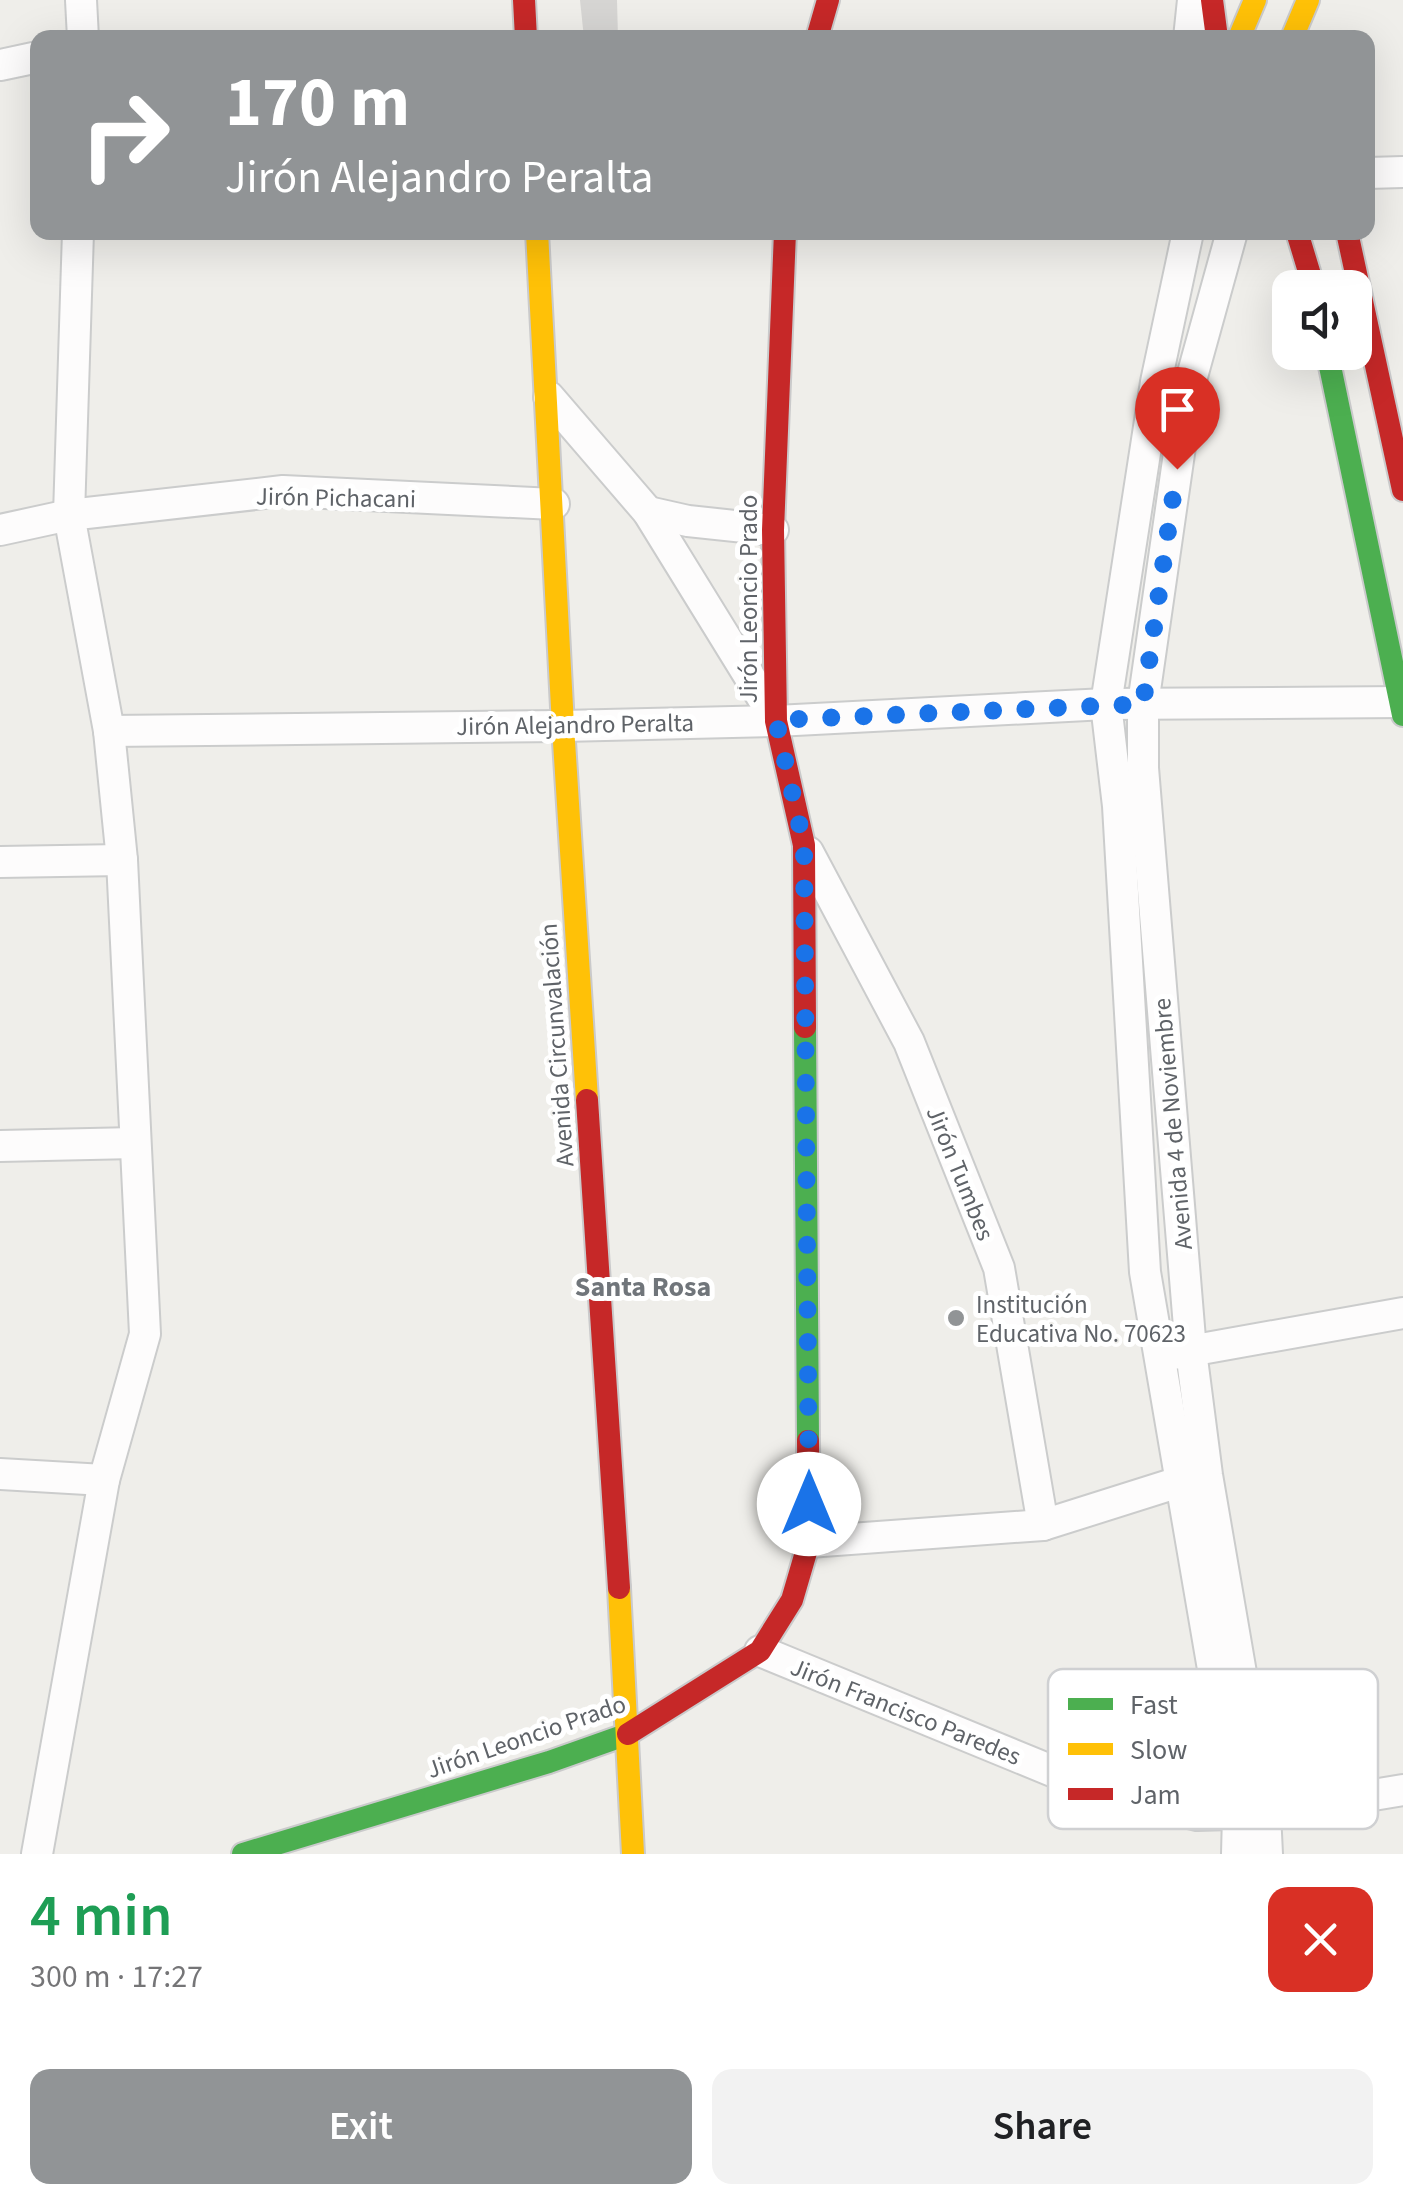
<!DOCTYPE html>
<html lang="en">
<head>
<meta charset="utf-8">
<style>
  body { margin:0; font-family:"Source Sans 3",sans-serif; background:#f2f2f2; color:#202124; height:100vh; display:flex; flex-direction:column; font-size:38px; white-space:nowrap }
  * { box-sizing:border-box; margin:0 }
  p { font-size:32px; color:#757577 }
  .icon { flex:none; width:55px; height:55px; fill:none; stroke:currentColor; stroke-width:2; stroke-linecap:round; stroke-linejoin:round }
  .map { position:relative; height:1854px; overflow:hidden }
  .side { display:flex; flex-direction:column; background:#fff; flex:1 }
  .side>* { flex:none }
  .hud { position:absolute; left:30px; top:30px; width:1345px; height:210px; border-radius:20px; box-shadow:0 10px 40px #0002; background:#919496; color:#fff; overflow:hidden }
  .fabs { position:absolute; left:1272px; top:270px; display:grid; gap:20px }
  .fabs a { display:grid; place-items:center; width:100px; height:100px; border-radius:20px; background:#fff; box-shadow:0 10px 40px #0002; font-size:50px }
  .pin { position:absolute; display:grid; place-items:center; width:85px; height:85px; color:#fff; margin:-102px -42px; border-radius:50% 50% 50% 0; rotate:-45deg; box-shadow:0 0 10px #0007 }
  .pin .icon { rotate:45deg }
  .me { position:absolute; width:110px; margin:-55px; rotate:0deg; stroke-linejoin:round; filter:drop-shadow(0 0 8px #0008) }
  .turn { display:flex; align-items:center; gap:35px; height:210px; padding:0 30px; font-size:45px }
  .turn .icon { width:130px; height:130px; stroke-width:2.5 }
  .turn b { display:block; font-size:70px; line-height:85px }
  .round { display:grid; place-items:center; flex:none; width:105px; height:105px; border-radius:20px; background:#f2f2f2 }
  .headline { display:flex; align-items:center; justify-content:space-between; height:170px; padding:0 30px }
  h1 { font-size:60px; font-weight:600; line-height:75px; color:#1e9e55 }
  .cta { display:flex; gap:20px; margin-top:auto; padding:20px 30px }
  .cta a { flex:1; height:115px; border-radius:20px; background:#919496; color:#fff; font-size:40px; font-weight:600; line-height:115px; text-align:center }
  .cta a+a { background:#f2f2f2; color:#202124 }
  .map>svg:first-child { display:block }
  .building { fill:#d6d5d3 }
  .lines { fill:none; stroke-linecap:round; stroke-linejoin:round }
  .street-casing { stroke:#cbcccc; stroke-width:34 }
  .fast-casing { stroke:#cacacb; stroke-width:26 }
  .slow-casing { stroke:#cacacb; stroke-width:26 }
  .jam-casing { stroke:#cacacb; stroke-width:26 }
  .street { stroke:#fdfcfc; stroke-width:30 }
  .fast { stroke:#4caf50; stroke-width:22 }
  .slow { stroke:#ffc107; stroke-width:22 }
  .jam { stroke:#c62828; stroke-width:22 }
  .route { stroke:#1a73e8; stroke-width:18; stroke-dasharray:0 32.4 }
  .poi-dot { fill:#919496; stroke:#fff; stroke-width:4 }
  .labels { text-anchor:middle; stroke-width:10; stroke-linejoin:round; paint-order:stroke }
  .street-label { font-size:25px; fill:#5f6368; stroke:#fff }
  .poi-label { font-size:25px; fill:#5f6368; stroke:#fff; text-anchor:start }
  .neighbourhood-label { font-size:28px; font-weight:bold; fill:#70757a; stroke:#fff }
  .key { fill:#fff; stroke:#cfd0d2; stroke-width:2.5 }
  .key-label { font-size:28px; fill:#5f6368 }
</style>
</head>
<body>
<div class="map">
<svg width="1403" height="1854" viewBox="0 0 1403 1854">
  <rect width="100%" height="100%" fill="#efeeea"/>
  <polygon class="building" points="580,0 617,0 618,38 584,38"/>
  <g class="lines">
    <g class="street-casing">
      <g id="street">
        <polyline points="81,0 83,38"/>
        <polyline points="1189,38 1193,0"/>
        <polyline points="0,65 38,57"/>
        <polyline points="1368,173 1403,172"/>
        <polyline points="1188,232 1156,382 1106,704 1118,806 1145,1272 1238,1815 1237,1854"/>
        <polyline points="1232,232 1188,391 1143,704 1143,768 1191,1351 1207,1475 1265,1813 1267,1854"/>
        <polyline points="549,397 648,512 775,718"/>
        <polyline points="648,512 688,521 773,530"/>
        <polyline points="0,530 69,515 283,491 554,504"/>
        <polyline points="109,731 563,726 776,721 1106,704 1403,702"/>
        <polyline points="808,852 909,1042 999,1268 1043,1525"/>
        <polyline points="0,862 122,860"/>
        <polyline points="0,1146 135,1143"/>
        <polyline points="1173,1354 1403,1313"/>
        <polyline points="0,1474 104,1480"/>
        <polyline points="809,1542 1043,1525 1195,1477"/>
        <polyline points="760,1651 1101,1791 1197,1815 1265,1813 1403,1790"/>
        <polyline points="37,1854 104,1480 145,1334 122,860 109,731 69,515 78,232"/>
      </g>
    </g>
    <g class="fast-casing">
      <g id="fast">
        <polyline points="1327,352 1403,715"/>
        <polyline points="805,1027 808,1441"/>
        <polyline points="243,1854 549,1762 628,1734"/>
      </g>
    </g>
    <g class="slow-casing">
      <g id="slow">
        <polyline points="1239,38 1255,0"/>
        <polyline points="1292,38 1308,0"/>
        <polyline points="537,232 563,726 587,1100"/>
        <polyline points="619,1588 633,1854"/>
      </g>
    </g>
    <g class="jam-casing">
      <g id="jam">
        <polyline points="524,0 526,38"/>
        <polyline points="1212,0 1217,38"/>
        <polyline points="817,38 828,0"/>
        <polyline points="785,232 773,530 776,721 804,845 805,1027"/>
        <polyline points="1297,232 1314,288"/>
        <polyline points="1347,232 1403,490"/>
        <polyline points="587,1100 619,1588"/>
        <polyline points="628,1734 760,1651 792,1600 809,1542 808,1441"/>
      </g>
    </g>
    <use href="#street" class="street"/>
    <use href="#fast" class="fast"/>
    <use href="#slow" class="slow"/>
    <use href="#jam" class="jam"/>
  </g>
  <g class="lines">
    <polyline class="route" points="809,1504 804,845 776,720 1143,704 1177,469"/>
  </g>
  <circle class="poi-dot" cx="956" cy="1318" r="10"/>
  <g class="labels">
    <g class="street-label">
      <text transform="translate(336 497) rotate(1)" y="9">Jirón Pichacani</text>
      <text transform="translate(748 599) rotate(-90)" y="9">Jirón Leoncio Prado</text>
      <text transform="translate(575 724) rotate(-1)" y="9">Jirón Alejandro Peralta</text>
      <text transform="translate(556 1045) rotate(-94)" y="9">Avenida Circunvalación</text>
      <text transform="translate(1172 1124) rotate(-95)" y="9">Avenida 4 de Noviembre</text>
      <text transform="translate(961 1173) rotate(68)" y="9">Jirón Tumbes</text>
      <text transform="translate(906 1711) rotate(22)" y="9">Jirón Francisco Paredes</text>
      <text transform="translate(526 1736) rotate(-19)" y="9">Jirón Leoncio Prado</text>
    </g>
    <g class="poi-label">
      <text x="976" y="1313">Institución<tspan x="976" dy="29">Educativa No. 70623</tspan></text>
    </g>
    <g class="neighbourhood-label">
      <text x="643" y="1296">Santa Rosa</text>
    </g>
  </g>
  <rect x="1048" y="1669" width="330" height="160" rx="15" class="key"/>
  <rect x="1068" y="1698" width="45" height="12" fill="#4caf50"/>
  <rect x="1068" y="1743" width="45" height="12" fill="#ffc107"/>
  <rect x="1068" y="1788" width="45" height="12" fill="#c62828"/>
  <g class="key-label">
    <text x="1130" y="1714">Fast</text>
    <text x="1130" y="1759">Slow</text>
    <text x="1130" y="1804">Jam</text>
  </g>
</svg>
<div class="fabs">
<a><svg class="icon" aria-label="sound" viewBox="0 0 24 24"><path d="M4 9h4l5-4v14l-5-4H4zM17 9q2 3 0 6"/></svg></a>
</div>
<div class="pin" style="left:1177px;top:469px;background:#d93025"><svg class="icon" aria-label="arrive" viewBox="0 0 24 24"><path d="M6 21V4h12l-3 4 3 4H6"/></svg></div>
<svg class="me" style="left:809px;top:1504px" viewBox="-20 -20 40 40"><circle r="19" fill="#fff"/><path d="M0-13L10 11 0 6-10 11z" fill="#1a73e8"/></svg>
<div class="hud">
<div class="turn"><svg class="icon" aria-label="right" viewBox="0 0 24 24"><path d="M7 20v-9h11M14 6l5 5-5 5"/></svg><div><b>170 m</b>Jirón Alejandro Peralta</div></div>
</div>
</div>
<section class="side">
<div class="headline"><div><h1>4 min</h1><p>300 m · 17:27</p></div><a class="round" style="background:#d93025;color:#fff"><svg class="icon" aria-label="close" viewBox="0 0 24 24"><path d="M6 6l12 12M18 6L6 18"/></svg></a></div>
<div class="cta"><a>Exit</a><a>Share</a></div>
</section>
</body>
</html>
